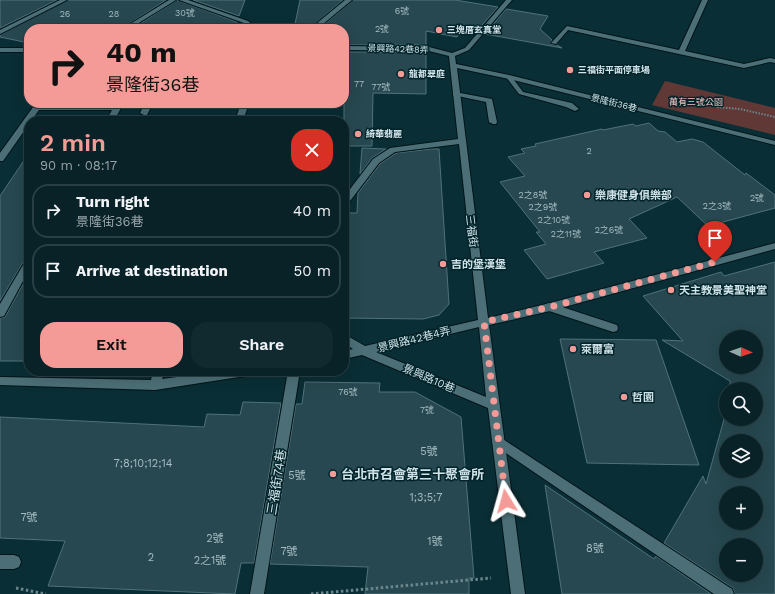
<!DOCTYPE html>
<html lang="en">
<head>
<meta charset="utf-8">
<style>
  body { margin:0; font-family:"Work Sans","Noto Sans TC",sans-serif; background:#112a30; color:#f1f3f6; height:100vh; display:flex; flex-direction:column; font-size:15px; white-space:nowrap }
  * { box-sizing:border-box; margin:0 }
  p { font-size:13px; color:#98a4a8 }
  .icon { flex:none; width:22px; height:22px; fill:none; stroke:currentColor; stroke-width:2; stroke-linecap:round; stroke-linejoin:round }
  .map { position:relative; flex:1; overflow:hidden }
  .panel { position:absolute; left:24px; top:116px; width:325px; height:260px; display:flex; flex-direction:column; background:#082228; border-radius:16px; box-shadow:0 4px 16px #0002,0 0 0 1px #293f45 }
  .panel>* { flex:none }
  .guide { position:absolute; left:24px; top:24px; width:325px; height:84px; border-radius:16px; box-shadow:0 4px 16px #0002,0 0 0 1px #293f45; background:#f59b97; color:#111; overflow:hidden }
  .needle { width:26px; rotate:92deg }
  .buttons { position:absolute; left:719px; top:330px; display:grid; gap:8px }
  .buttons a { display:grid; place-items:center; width:44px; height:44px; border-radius:50%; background:#082228; box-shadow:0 4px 16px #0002,0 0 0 1px #293f45; font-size:20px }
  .pin { position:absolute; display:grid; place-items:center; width:34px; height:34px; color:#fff; margin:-41px -17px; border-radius:50% 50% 50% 0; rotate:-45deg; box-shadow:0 0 4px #0007 }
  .pin .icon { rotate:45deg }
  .me { position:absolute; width:44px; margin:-22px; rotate:352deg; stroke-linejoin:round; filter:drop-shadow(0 0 3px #0008) }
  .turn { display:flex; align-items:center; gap:14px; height:84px; padding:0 16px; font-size:18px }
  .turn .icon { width:52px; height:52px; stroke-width:2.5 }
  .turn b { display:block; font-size:28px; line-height:34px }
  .round { display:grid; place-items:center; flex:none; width:42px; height:42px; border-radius:16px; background:#112a30 }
  .head { display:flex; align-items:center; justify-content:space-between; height:68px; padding:0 16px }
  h1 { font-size:24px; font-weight:600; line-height:30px; color:#f59b97 }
  .primary-button { display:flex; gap:8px; margin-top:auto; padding:8px 16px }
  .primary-button a { flex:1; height:46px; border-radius:16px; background:#f59b97; color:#111; font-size:16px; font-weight:600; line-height:46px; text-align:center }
  .primary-button a+a { background:#112a30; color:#f1f3f6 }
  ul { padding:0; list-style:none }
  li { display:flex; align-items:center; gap:12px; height:54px; margin:0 8px 6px; padding:0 8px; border:2px solid #293f45; border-radius:16px }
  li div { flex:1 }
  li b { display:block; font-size:15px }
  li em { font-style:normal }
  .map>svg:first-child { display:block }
  .green { fill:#603937 }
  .building { fill:#274850; stroke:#50727b; fill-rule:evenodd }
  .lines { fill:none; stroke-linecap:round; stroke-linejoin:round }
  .lane-casing { stroke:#00151a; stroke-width:2 }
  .street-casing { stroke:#00151a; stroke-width:2 }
  .path-far1 { stroke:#6a868c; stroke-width:2; stroke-dasharray:1.5 1.5; stroke-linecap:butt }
  .path { stroke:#6a868c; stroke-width:3; stroke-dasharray:2.5 2.5; stroke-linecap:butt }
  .lane { fill:#4c6f77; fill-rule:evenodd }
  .street { fill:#4c6f77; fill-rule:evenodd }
  .route { stroke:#f59b97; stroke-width:7; stroke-dasharray:0 12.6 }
  .poi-dot { fill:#f59b97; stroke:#01242b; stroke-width:1.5 }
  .labels { text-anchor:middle; stroke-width:3; stroke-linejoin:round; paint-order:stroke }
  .number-label { font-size:9px; fill:#a6bcc2 }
  .far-poi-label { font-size:9px; font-weight:bold; fill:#d0e3e8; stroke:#01242b; text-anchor:start }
  .far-street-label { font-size:9px; fill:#d0e3e8; stroke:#01242b }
  .far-park-label { font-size:9px; fill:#fcc6c2; stroke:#01242b }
  .poi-label { font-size:11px; font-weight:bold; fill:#d0e3e8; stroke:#01242b; text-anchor:start }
  .street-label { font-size:11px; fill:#d0e3e8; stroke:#01242b }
  .near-number-label { font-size:11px; fill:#a6bcc2 }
  .near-poi-label { font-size:13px; font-weight:bold; fill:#d0e3e8; stroke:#01242b; text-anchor:start }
  .near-street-label { font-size:13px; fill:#d0e3e8; stroke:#01242b }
</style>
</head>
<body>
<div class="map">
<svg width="775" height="594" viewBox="0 0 775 594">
  <rect width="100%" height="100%" fill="#0a2e35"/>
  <polygon class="green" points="665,81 775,108 775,135 652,105"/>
  <g class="building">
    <polygon points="0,0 57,0 0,28"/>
    <polygon points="68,0 166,0 121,29 29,29 29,43 0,37 0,35"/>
    <polygon points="177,0 237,22 235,29 132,29"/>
    <polygon points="193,0 245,0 239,16"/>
    <polygon points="300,0 343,0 309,29 294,29"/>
    <polygon points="353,0 455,0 498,7 476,32 463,30 457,37 426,31 426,45 344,45 344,29 319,29"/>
    <polygon points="506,9 548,16 540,29 552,40 550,44 557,45 562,48 485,34"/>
    <polygon points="344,52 426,52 426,94 373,93 372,146 344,146"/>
    <polygon points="649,123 658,131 665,132 677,142 692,139 703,142 745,175 746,173 775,195 775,208 708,226 677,197 629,219 647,238 594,252 604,263 547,279 524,250 546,244 536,232 540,232 500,182 525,176 508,157 525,153 521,149 536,146 535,144 602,129 603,130 633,124 636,126"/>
    <polygon points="362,148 386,149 372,158 360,174"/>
    <polygon points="431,149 439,149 449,304 439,315 423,319 344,318 344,229 346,213 357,213 358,193 380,164 396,153"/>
    <polygon points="29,153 29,258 25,259 0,301 0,196"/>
    <path d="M775,262V594H735L733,588L664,543L703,476L706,484L726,412V419H756V389H730V381L662,340L683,341L643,296L721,272L724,276ZM726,337H756V367H726ZM726,441H756V471H726ZM726,493H756V523H726ZM726,545H756V575H726Z"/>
    <polygon points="29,273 29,361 0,361 0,318 5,317"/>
    <polygon points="560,339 656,340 699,465 587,463"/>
    <polygon points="305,382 380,383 379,392 415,392 461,417 474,578 469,578 469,594 365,594 368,567 270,564 296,404 302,404"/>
    <polygon points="243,402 281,403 254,563 241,563 235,594 48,586 65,541 0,538 0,417 204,427 207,414 240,415"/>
    <polygon points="545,485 654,559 656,556 711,594 562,594"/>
  </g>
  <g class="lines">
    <g class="lane-casing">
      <g id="lane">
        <polygon points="60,0 67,0 0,34 0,30"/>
        <polygon points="702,0 708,0 685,51 744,64 770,58 775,59 775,63 770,62 744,68 568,30 556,44 551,43 567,26 679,50"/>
        <polygon points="507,76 511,76 523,92 572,103 579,109 575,111 566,107 519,94 506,77"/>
        <polygon points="455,92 492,99 497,122 496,124 493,124 489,122 486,102 453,95 453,93"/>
        <polygon points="145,103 153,103 147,115 144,115 140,113"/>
        <polygon points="34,106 117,106 121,108 114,121 106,121 112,110 37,110 33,108"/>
        <polygon points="29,259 29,270 4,316 0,317 0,304 26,260"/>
        <polygon points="550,303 617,325 618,328 617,331 613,332 546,310 545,307 546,304"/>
        <polygon points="288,371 300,371 264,594 250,594"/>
        <polygon points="498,436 732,589 734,594 714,594 494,445 492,441 494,437"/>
        <polygon points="0,555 14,555 19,557 21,562 19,567 14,569 0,569"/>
      </g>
    </g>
    <g class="street-casing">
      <g id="street">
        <polygon points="169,0 176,0 129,29 122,29"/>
        <polygon points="179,0 188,0 248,21 258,29 251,29 244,23"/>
        <polygon points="345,0 352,0 317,29 310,29"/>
        <path d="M506,0H512L469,50L455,56L456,64L509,75L775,141V145L509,79L457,68L488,318L550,303L775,243V249L550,311L489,325L525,594H511L488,408L362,355L344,359V351L353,349L344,343V334L365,346L478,320L459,144L395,152L379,163L347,205L344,206V197L373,159L390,148L458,139L449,56L429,51L344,50V46L429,47L452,53L465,48ZM479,327L486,397L376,352Z"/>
        <rect x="0" y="48" width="29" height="4"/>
        <polygon points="36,103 44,103 31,121 29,121 29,124 3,161 0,161 0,153"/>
        <polygon points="241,103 249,103 243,121 235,121"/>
        <polygon points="153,371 165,371 162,379 222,371 258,371 256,374 252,375 155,390 0,385 0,377 151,380"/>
      </g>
    </g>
    <polyline class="path-far1" points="717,107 740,109 775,117"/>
    <g class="path">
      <polyline points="16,588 46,594"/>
      <polyline points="311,594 491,578"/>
    </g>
    <use href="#lane" class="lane"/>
    <use href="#street" class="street"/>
  </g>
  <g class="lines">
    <polyline class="route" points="506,501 484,322 550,307 715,262"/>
  </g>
  <g class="poi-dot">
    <circle cx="439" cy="30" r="4"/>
    <circle cx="570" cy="70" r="4"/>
    <circle cx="401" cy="74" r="4"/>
    <circle cx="358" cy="134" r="4"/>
    <circle cx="587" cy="195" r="4"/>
    <circle cx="443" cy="264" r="4"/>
    <circle cx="671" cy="290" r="4"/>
    <circle cx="573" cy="349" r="4"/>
    <circle cx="624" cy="397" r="4"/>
    <circle cx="333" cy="474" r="4"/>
  </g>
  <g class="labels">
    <g class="number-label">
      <text x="402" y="14">6號</text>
      <text x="185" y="16">30號</text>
      <text x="65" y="17">26</text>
      <text x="114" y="17">28</text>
      <text x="382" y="32">2號</text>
      <text x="359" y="87">77</text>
      <text x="381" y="90">77號</text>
      <text x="589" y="154">2</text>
      <text x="533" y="198">2之8號</text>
      <text x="757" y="201">2號</text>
      <text x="717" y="209">2之3號</text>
      <text x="543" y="210">2之9號</text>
      <text x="554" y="223">2之10號</text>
      <text x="609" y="233">2之6號</text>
      <text x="566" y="237">2之11號</text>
      <text x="348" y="395">76號</text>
      <text x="427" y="413">7號</text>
    </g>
    <g class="far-poi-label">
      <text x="447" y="33">三塊厝玄真堂</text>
      <text x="578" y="73">三福街平面停車場</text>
      <text x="409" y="77">龍都翠庭</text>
      <text x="366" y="137">綺華翡麗</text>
    </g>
    <g class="far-street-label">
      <text transform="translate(398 49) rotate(2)" y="3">景興路42巷8弄</text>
      <text transform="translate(614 103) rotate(14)" y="3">景隆街36巷</text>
    </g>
    <g class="far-park-label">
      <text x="696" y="105">萬有三號公園</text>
    </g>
    <g class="poi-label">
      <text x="595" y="199">樂康健身俱樂部</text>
      <text x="451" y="268">吉的堡漢堡</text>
      <text x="679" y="294">天主教景美聖神堂</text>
      <text x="581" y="353">萊爾富</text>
      <text x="632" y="401">哲園</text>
    </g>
    <g class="street-label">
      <text transform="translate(472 231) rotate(83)" y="4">三福街</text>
      <text transform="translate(414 339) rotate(-14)" y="4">景興路42巷4弄</text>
      <text transform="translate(429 378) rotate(23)" y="4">景興路10巷</text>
    </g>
    <g class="near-number-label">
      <text x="429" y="455">5號</text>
      <text x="143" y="467">7;8;10;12;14</text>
      <text x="297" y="479">5號</text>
      <text x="426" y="501">1;3;5;7</text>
      <text x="29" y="521">7號</text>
      <text x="215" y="542">2號</text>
      <text x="435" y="545">1號</text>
      <text x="595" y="552">8號</text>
      <text x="289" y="555">7號</text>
      <text x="151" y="561">2</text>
      <text x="210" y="564">2之1號</text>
    </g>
    <g class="near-poi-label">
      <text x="341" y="479">台北市召會第三十聚會所</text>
    </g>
    <g class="near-street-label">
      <text transform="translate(276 482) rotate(-81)" y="5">三福街74巷</text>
    </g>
  </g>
</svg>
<div class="buttons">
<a><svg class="needle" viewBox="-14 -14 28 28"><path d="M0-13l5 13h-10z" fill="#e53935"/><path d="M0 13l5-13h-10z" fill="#98a4a8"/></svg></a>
<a><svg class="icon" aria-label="search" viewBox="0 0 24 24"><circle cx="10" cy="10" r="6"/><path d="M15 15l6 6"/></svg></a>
<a><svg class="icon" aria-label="layers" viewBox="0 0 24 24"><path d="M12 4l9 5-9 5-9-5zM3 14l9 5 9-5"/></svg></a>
<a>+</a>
<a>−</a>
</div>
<div class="pin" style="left:715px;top:262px;background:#d93025"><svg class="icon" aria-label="arrive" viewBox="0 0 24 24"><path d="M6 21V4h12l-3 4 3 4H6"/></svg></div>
<svg class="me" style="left:506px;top:501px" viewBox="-20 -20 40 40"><path d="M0-17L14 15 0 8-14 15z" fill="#f59b97" stroke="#fff" stroke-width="4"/></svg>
<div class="guide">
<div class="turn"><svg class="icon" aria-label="right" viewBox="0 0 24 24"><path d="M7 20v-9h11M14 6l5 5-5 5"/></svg><div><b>40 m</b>景隆街36巷</div></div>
</div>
<section class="panel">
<div class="head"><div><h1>2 min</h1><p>90 m · 08:17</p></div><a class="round" style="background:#d93025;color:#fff"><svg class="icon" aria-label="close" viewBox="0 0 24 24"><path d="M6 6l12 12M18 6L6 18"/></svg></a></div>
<ul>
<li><svg class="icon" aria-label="right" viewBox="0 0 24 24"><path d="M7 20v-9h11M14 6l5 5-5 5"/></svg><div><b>Turn right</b><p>景隆街36巷</p></div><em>40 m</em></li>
<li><svg class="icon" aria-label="arrive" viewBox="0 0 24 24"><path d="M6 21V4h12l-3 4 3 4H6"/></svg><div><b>Arrive at destination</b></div><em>50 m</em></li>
</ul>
<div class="primary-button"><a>Exit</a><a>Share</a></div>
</section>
</div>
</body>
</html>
